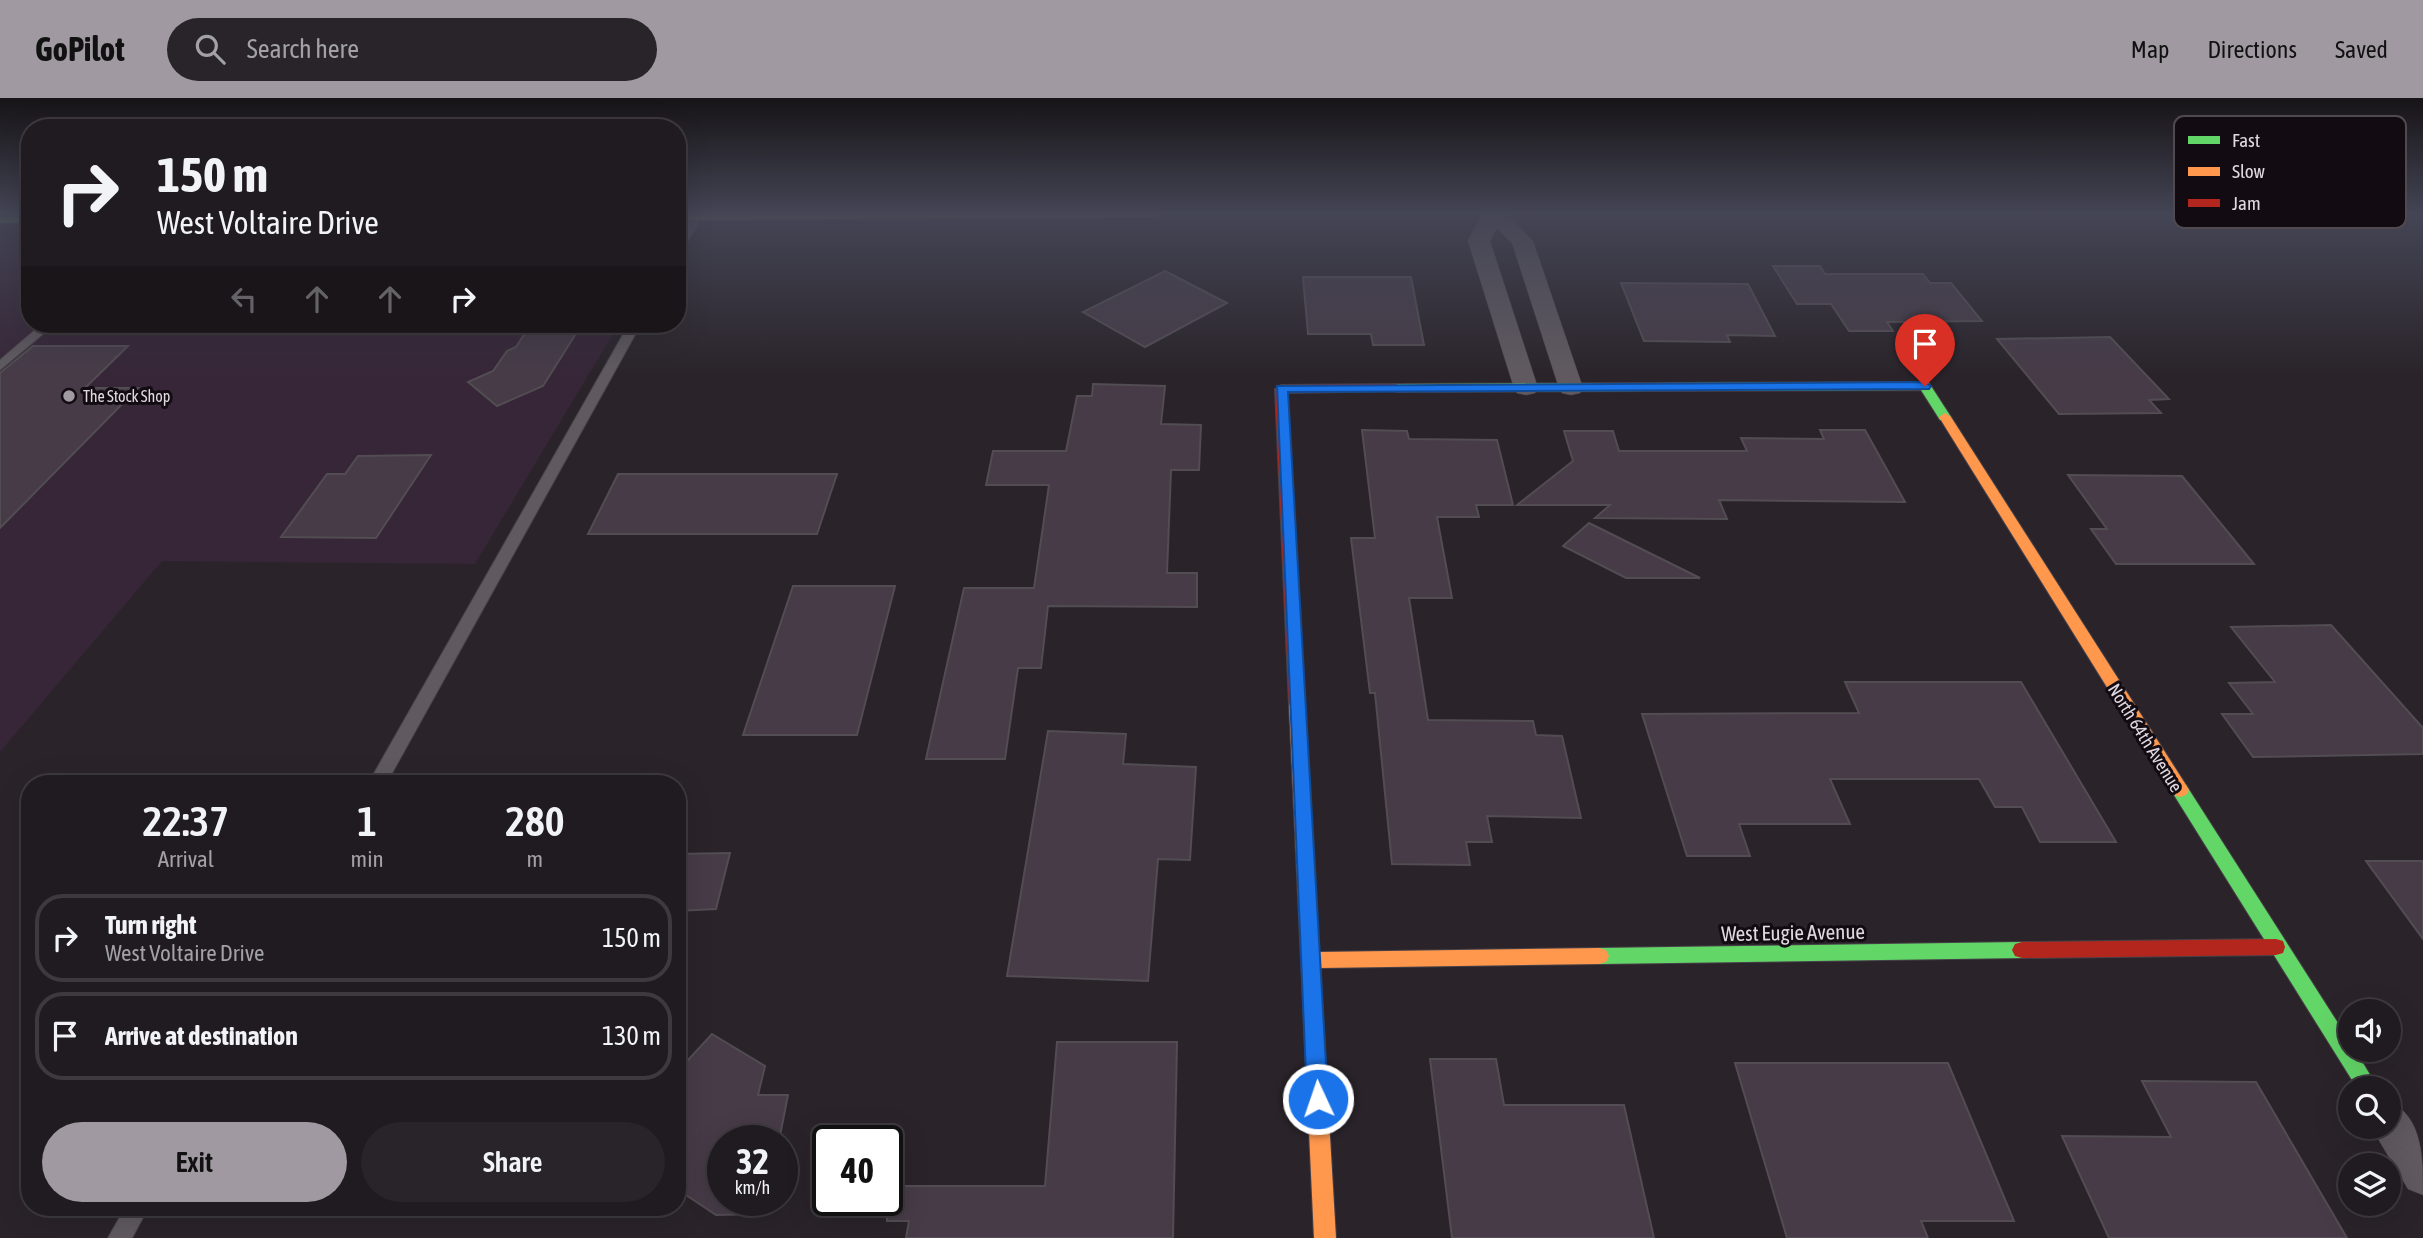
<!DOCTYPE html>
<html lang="en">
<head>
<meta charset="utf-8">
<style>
  body { margin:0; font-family:"Asap Condensed",sans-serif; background:#282429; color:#f1f3f6; height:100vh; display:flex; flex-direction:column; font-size:26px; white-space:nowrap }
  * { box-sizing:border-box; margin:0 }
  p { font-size:23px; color:#a2a1a5 }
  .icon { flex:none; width:38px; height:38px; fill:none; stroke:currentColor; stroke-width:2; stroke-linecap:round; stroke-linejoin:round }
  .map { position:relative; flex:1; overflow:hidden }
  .sheet { position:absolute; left:21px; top:677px; width:665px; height:441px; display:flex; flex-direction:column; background:#201b20; border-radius:28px; box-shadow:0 7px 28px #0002,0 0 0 2px #3d393e }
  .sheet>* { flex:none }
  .banner { position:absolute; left:21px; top:21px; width:665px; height:214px; border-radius:28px; box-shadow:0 7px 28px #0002,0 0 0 2px #3d393e; background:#201b20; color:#f1f3f6; overflow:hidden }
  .tools { position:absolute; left:2338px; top:901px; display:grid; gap:14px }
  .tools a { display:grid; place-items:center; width:63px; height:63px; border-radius:50%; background:#201b20; box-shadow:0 7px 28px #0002,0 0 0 2px #3d393e; font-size:35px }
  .speed { position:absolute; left:707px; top:1027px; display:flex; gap:14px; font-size:35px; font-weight:700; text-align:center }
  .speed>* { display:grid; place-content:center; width:91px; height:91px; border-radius:50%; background:#201b20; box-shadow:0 7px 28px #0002,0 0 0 2px #3d393e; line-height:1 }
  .speed small { font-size:18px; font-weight:400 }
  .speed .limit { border:4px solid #111; border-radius:10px; background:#fff; color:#111 }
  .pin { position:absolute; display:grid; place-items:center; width:60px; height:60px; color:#fff; margin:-72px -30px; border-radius:50% 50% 50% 0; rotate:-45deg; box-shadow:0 0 7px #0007 }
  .pin .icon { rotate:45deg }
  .me { position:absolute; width:77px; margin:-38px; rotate:357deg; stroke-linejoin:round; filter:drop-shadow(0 0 5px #0008) }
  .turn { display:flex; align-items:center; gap:24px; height:147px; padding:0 21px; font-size:32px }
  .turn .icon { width:91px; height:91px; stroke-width:2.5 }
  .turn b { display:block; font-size:49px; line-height:60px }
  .lanes { display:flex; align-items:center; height:66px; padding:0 21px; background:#0003; justify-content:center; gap:35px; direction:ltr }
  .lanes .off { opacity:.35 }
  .eta { display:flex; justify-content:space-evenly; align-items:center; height:119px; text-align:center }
  .eta b { font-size:42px; font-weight:600; line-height:49px }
  .primary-button { display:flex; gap:14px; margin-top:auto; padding:14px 21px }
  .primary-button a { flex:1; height:80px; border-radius:42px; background:#a199a2; color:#111; font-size:28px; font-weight:600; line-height:80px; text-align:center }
  .primary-button a+a { background:#282429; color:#f1f3f6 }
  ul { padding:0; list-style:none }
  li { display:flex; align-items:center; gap:21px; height:88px; margin:0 14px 10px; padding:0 7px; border:4px solid #3d393e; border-radius:28px }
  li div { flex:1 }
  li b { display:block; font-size:26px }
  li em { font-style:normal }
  header { display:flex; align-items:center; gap:42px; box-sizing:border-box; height:98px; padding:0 35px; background:#a199a2; color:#111 }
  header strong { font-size:33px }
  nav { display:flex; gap:38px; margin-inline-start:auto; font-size:24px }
  .search { width:490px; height:63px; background:#282429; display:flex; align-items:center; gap:18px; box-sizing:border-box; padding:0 24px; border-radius:38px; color:#a2a1a5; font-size:26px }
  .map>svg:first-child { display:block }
  .built { fill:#362637 }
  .building { fill:#463b47; stroke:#524d52; stroke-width:2 }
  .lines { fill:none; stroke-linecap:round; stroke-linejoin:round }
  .lane-casing { stroke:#474148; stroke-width:2 }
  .street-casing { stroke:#474148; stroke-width:1 }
  .fast-casing { stroke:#474148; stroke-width:2 }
  .slow-casing { stroke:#474148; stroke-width:2 }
  .jam-casing { stroke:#474148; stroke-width:2 }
  .lane { fill:#605a60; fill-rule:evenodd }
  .street { fill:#605a60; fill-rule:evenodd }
  .fast { fill:#63d668; fill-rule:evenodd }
  .slow { fill:#ff974d; fill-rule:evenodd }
  .jam { fill:#b3261e; fill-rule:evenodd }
  .route { fill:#1a73e8; stroke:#114b97; stroke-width:2 }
  .poi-dot { fill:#a199a2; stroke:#120c12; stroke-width:2.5 }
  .labels { text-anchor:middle; stroke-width:6; stroke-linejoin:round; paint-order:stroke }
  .far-poi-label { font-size:16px; fill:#e1d8e2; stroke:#120c12; text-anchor:start }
  .street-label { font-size:18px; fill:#e1d8e2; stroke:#120c12 }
  .near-street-label { font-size:21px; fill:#e1d8e2; stroke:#120c12 }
  .key { fill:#120c12; stroke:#504950; stroke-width:2 }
  .key-label { font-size:19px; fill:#e1d8e2 }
</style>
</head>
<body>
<header>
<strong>GoPilot</strong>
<div class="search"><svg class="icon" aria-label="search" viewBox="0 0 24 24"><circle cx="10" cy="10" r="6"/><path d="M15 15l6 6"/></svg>Search here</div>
<nav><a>Map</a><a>Directions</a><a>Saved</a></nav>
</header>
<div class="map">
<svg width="2423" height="1140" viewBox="0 0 2423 1140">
  <rect width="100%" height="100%" fill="#2a242a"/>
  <polygon class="built" points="0,140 30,140 30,226 619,226 475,466 162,463 0,654"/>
  <g class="building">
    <polygon points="1773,168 1820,168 1825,176 1923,176 1930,185 1951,185 1982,223 1887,224 1893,233 1849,233 1831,206 1797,206"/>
    <polygon points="1165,173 1227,205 1145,249 1083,214"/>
    <polygon points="1303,179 1411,179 1424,247 1373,247 1371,236 1308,236"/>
    <polygon points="1621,185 1748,186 1775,238 1727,237 1730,244 1644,243"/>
    <polygon points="531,226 582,226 543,288 497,308 468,284 493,273 507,253 516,249"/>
    <polygon points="2110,239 2169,301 2149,302 2161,315 2059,316 1997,241"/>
    <polygon points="33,248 128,248 85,290 138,290 0,430 0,275"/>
    <polygon points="1093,286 1165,288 1161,326 1201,327 1199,372 1171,372 1167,475 1197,475 1197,509 1048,508 1041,570 1018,570 1005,661 926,661 964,490 1034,490 1049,387 986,387 993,353 1066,353 1077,298 1092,298"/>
    <polygon points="1362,332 1407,333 1409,341 1497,342 1513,407 1476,407 1479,419 1437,419 1452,500 1409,500 1428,622 1533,623 1536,637 1562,638 1581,720 1487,718 1492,744 1466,744 1470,767 1392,766 1375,595 1370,595 1351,440 1375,440"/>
    <polygon points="1820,332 1865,332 1905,404 1719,402 1727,421 1595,420 1610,407 1517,407 1573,363 1564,333 1613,333 1619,353 1747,353 1741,340 1824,341"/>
    <polygon points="431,357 376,440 281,439 327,376 345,376 358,358"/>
    <polygon points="618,376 837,376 817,436 588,436"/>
    <polygon points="2068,377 2182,378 2254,466 2116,466 2091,431 2107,431"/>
    <polygon points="1589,425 1700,480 1626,480 1563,448"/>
    <polygon points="793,488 895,488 857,637 743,637"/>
    <polygon points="2331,527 2423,630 2423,656 2253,659 2222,616 2253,616 2229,585 2275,584 2231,529"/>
    <polygon points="1845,584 2021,584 2116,744 2040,744 2022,709 1995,709 1979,681 1830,681 1850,726 1739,726 1750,758 1687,758 1642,616 1859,615"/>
    <polygon points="1048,633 1126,636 1123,666 1196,669 1190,762 1158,761 1148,883 1007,878"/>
    <polygon points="730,755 716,811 677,813 677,756"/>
    <polygon points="2366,763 2423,763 2423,841"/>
    <polygon points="712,936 765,968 758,997 788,997 779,1043 723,1043 723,1102 766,1102 763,1116 716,1117 677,1091 677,974"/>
    <polygon points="1057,944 1177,944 1173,1140 906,1140 909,1123 887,1123 887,1088 1045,1088"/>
    <polygon points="1430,961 1496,961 1504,1007 1624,1007 1654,1140 1452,1140"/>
    <polygon points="1735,965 1948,965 2014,1123 1921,1123 1928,1140 1787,1140"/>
    <polygon points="2142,983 2256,984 2347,1140 2109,1140 2062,1038 2171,1039"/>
  </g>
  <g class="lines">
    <g class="lane-casing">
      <g id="lane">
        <polygon points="694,116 703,118 681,154 677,155 677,143"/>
        <polygon points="42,226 55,226 0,272 0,262"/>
        <polygon points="629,226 641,226 386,686 368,686"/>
        <polygon points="125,1110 148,1110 132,1140 108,1140"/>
      </g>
    </g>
    <g class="street-casing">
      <g id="street">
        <polygon points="1482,116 1507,116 1533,143 1583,290 1580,295 1571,297 1562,295 1559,290 1512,145 1497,130 1490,143 1538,290 1535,295 1526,297 1517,295 1514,290 1468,143"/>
        <path d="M2389,1003C2423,1019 2423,1060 2423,1097L2408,1091L2371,1029H2389Z"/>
      </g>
    </g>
    <g class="fast-casing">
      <g id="fast">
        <polygon points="30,118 30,124 0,125 0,119"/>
        <polygon points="1925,284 1929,285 1951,319 1950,322 1940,322 1921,292 1396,294 1390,290 1396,286"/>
        <polygon points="2180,685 2186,687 2350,944 2350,952 2355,952 2378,990 2357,990 2174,697 2171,692 2174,687"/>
        <polygon points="2022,844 2029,846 2032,852 2029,858 2022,860 1599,866 1592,864 1589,858 1592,852 1599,850"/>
      </g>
    </g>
    <g class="slow-casing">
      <g id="slow">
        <polygon points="677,116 1161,116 1156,119 677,122"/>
        <polygon points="1945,315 1951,319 2186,687 2189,692 2186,697 2180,699 2174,697 1939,319"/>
        <polygon points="1297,600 1303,602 1305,606 1319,854 1599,850 1606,852 1609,858 1606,864 1599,866 1320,870 1336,1140 1314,1140 1289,606 1291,602"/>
      </g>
    </g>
    <g class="jam-casing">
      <g id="jam">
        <polygon points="1396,286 1402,290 1400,293 1287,295 1305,606 1303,610 1291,610 1289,606 1275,291 1281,287"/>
        <polygon points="2276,841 2283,843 2285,849 2283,855 2276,857 2022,860 2015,858 2012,852 2015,846 2022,844"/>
      </g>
    </g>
    <use href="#lane" class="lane"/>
    <use href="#street" class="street"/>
    <use href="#fast" class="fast"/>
    <use href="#slow" class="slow"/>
    <use href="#jam" class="jam"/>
  </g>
  <linearGradient id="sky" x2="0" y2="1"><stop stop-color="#171417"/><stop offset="0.42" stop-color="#444555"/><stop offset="1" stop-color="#444555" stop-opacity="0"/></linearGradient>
  <rect width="2423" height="276" fill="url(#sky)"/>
  <polygon class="route" points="1925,284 1931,288 1929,291 1288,294 1328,1001 1325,1008 1318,1011 1310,1008 1307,1001 1277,288"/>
  <circle class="poi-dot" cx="69" cy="298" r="7"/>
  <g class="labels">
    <g class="far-poi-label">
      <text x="83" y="304">The Stock Shop</text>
    </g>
    <g class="street-label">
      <text transform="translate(2145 640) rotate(58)" y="6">North 64th Avenue</text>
    </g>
    <g class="near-street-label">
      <text transform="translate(1793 835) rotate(-1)" y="7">West Eugie Avenue</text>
    </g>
  </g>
  <rect x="2174" y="18" width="232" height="112" rx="10" class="key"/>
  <rect x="2188" y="38" width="32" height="8" fill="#63d668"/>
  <rect x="2188" y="69" width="32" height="9" fill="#ff974d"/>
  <rect x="2188" y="101" width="32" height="8" fill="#b3261e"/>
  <g class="key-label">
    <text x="2232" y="49">Fast</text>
    <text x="2232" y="80">Slow</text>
    <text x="2232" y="112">Jam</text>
  </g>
</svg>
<div class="tools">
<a><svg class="icon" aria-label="sound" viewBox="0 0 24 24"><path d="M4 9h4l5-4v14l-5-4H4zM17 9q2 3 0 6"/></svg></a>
<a><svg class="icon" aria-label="search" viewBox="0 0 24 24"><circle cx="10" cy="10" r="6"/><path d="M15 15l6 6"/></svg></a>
<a><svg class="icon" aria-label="layers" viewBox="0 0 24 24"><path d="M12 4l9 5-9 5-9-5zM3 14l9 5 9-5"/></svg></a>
</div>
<div class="speed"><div>32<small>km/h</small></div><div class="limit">40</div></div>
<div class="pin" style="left:1925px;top:288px;background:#d93025"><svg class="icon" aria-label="arrive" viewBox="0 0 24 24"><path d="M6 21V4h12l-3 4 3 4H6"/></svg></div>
<svg class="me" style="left:1318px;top:1001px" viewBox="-20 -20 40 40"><circle r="17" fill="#1a73e8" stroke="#fff" stroke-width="3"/><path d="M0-11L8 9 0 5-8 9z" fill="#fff"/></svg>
<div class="banner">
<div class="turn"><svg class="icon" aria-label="right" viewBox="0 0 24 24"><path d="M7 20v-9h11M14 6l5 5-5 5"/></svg><div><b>150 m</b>West Voltaire Drive</div></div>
<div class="lanes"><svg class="icon off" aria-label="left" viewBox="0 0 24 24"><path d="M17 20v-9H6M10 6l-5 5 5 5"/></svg><svg class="icon off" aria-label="ahead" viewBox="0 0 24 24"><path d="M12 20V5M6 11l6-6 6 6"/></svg><svg class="icon off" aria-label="ahead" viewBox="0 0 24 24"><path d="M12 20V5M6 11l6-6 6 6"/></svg><svg class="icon" aria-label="right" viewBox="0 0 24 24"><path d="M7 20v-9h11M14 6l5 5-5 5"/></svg></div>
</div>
<section class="sheet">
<div class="eta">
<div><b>22:37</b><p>Arrival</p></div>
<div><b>1</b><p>min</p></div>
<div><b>280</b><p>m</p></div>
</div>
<ul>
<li><svg class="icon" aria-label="right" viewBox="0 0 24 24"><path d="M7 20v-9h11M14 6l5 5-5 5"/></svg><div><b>Turn right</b><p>West Voltaire Drive</p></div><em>150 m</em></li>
<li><svg class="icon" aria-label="arrive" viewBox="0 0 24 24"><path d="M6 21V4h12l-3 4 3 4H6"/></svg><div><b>Arrive at destination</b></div><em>130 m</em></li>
</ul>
<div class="primary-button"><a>Exit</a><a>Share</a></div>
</section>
</div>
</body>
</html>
